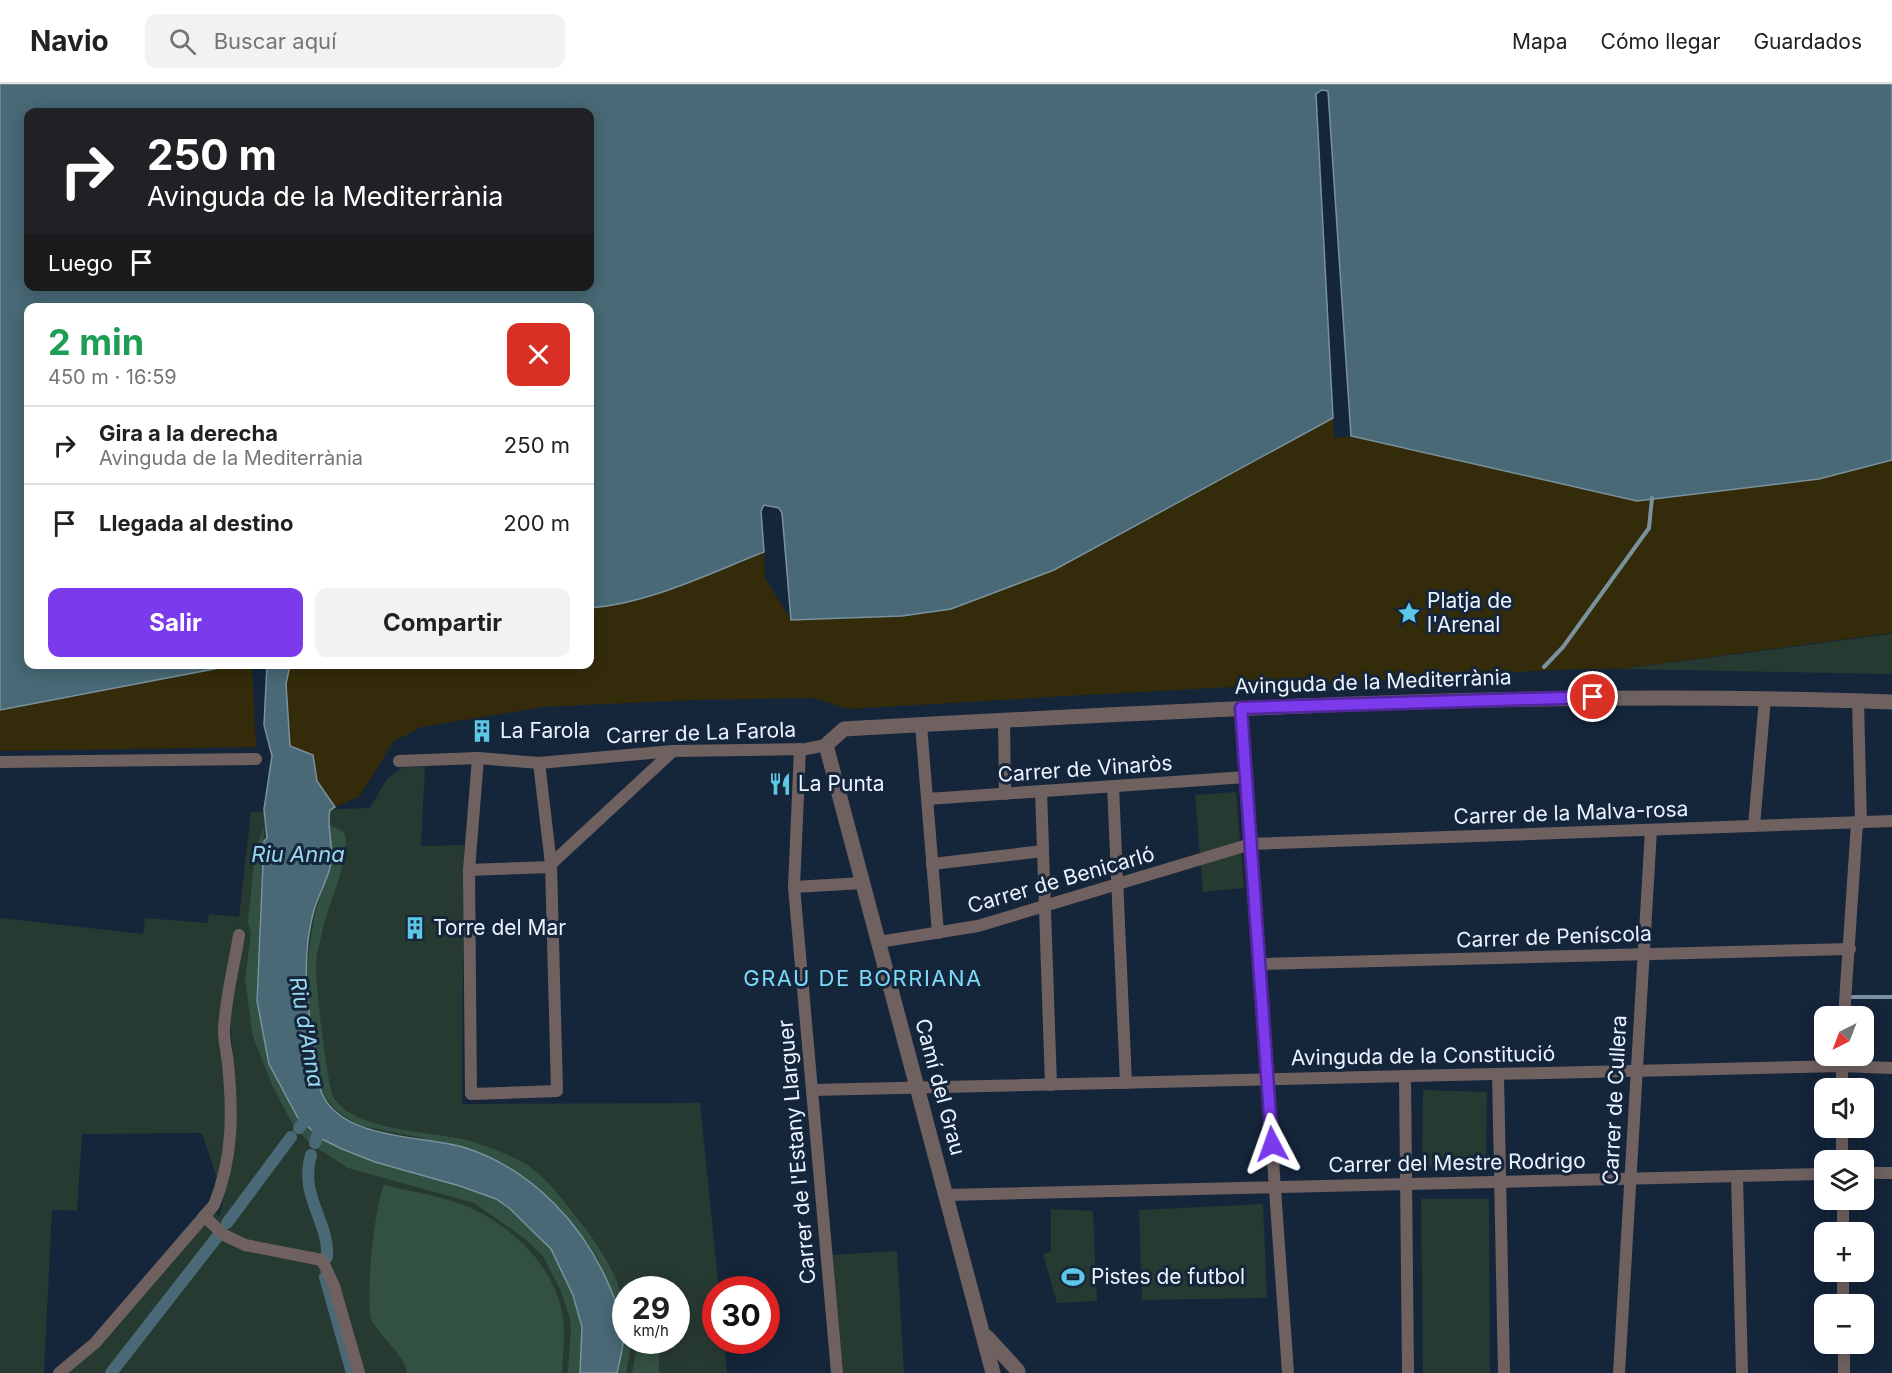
<!DOCTYPE html>
<html lang="es">
<head>
<meta charset="utf-8">
<style>
  body { margin:0; font-family:Inter,sans-serif; background:#f2f2f2; color:#202124; height:100vh; display:flex; flex-direction:column; font-size:22px; white-space:nowrap }
  * { box-sizing:border-box; margin:0 }
  p { font-size:20px; color:#757577 }
  .icon { flex:none; width:33px; height:33px; fill:none; stroke:currentColor; stroke-width:2; stroke-linecap:round; stroke-linejoin:round }
  .map { position:relative; flex:1; overflow:hidden }
  .panel { position:absolute; left:24px; top:219px; width:570px; height:366px; display:flex; flex-direction:column; background:#fff; border-radius:12px; box-shadow:0 3px 15px #0003 }
  .panel>* { flex:none }
  .guide { position:absolute; left:24px; top:24px; width:570px; height:183px; border-radius:12px; box-shadow:0 3px 15px #0003; background:#202124; color:#fff; overflow:hidden }
  .needle { width:39px; rotate:222deg }
  .controls { position:absolute; left:1814px; top:922px; display:grid; gap:12px }
  .controls a { display:grid; place-items:center; width:60px; height:60px; border-radius:12px; background:#fff; box-shadow:0 3px 15px #0003; font-size:30px }
  .speed { position:absolute; left:612px; top:1192px; display:flex; gap:12px; font-size:30px; font-weight:700; text-align:center }
  .speed>* { display:grid; place-content:center; width:78px; height:78px; border-radius:50%; background:#fff; box-shadow:0 3px 15px #0003; line-height:1 }
  .speed small { font-size:15px; font-weight:400 }
  .speed .limit { border:9px solid #d22; background:#fff; color:#111 }
  .pin { position:absolute; display:grid; place-items:center; width:51px; height:51px; color:#fff; margin:-26px; border:3px solid #fff; border-radius:50%; box-shadow:0 2px 6px #0007 }
  .me { position:absolute; width:66px; margin:-33px; rotate:356deg; stroke-linejoin:round; filter:drop-shadow(0 0 4px #0008) }
  .turn { display:flex; align-items:center; gap:21px; height:126px; padding:0 24px; font-size:27px }
  .turn .icon { width:78px; height:78px; stroke-width:2.5 }
  .turn b { display:block; font-size:42px; line-height:51px }
  .then { display:flex; align-items:center; height:57px; padding:0 24px; background:#0003; gap:12px; font-size:22px }
  .round { display:grid; place-items:center; flex:none; width:63px; height:63px; border-radius:12px; background:#f2f2f2 }
  .summary { display:flex; align-items:center; justify-content:space-between; height:102px; padding:0 24px }
  h1 { font-size:36px; font-weight:700; line-height:45px; color:#1e9e55 }
  .action { display:flex; gap:12px; margin-top:auto; padding:12px 24px }
  .action a { flex:1; height:69px; border-radius:12px; background:#7c3aed; color:#fff; font-size:24px; font-weight:700; line-height:69px; text-align:center }
  .action a+a { background:#f2f2f2; color:#202124 }
  ul { padding:0; list-style:none }
  li { display:flex; align-items:center; gap:18px; height:78px; padding:0 24px; border-top:2px solid #e0e0e0 }
  li div { flex:1 }
  li b { display:block; font-size:22px }
  li em { font-style:normal }
  header { display:flex; align-items:center; gap:36px; box-sizing:border-box; height:84px; padding:0 30px; background:#fff; border-bottom:2px solid #e0e0e0 }
  header strong { font-size:28px }
  nav { display:flex; gap:33px; margin-inline-start:auto; font-size:21px }
  .search { width:420px; height:54px; background:#f2f2f2; display:flex; align-items:center; gap:15px; box-sizing:border-box; padding:0 21px; border-radius:12px; color:#757577; font-size:22px }
  .map>svg:first-child { display:block }
  .green { fill:#273a31; fill-rule:evenodd }
  .forest { fill:#335143 }
  .sand { fill:#342b0a }
  .water { fill:#486975; stroke:#79929e; stroke-width:1.5; fill-rule:evenodd }
  .lines { fill:none; stroke-linecap:round; stroke-linejoin:round }
  .stream { stroke:#79929e; stroke-width:4 }
  .canal { stroke:#486975; stroke-width:12 }
  .minor { stroke:#706161; stroke-width:12 }
  .tertiary { stroke:#706161; stroke-width:15 }
  .route-casing { stroke:#51269a; stroke-width:15 }
  .route { stroke:#7c3aed; stroke-width:10 }
  .labels { text-anchor:middle; stroke-width:6; stroke-linejoin:round; paint-order:stroke }
  .poi-label { font-size:21px; fill:#eaf3ff; stroke:#15253a; text-anchor:start }
  .street-label { font-size:21px; fill:#eaf3ff; stroke:#15253a }
  .water-label { font-size:22px; font-style:italic; fill:#98d7ef; stroke:#15253a }
  .neighbourhood-label { font-size:22px; letter-spacing:1.5px; fill:#7ad9f8; stroke:#15253a }
</style>
</head>
<body>
<header>
<strong>Navio</strong>
<div class="search"><svg class="icon" aria-label="search" viewBox="0 0 24 24"><circle cx="10" cy="10" r="6"/><path d="M15 15l6 6"/></svg>Buscar aquí</div>
<nav><a>Mapa</a><a>Cómo llegar</a><a>Guardados</a></nav>
</header>
<div class="map">
<svg width="1892" height="1289" viewBox="0 0 1892 1289">
  <rect width="100%" height="100%" fill="#15253a"/>
  <g class="green">
    <polygon points="1892,550 1892,590 1621,585"/>
    <path d="M403,683H425L421,762L464,761L462,1020L700,1019L719,1206H716V1257H724L727,1289H61L212,1126L220,1133L237,1025L230,933L237,883L238,840L220,940L230,1042L218,1097L202,1049L82,1050L77,1127L52,1126L44,1289H0V834L143,850L145,834L207,839L209,830L239,833L251,728L370,724L387,695ZM626,1206H676V1257H626Z"/>
    <polygon points="1236,708 1244,804 1203,808 1195,711"/>
    <polygon points="1423,1006 1487,1008 1486,1084 1422,1083"/>
    <polygon points="1421,1115 1489,1115 1490,1289 1423,1289"/>
    <polygon points="1263,1120 1267,1214 1142,1216 1139,1126"/>
    <polygon points="1051,1125 1093,1127 1097,1217 1057,1219 1043,1170 1051,1168"/>
    <polygon points="897,1167 904,1289 842,1289 831,1171"/>
  </g>
  <g class="forest">
    <path d="M329,741L344,748C352,772 330,816 324,840C321,853 317,867 316,880C315,896 327,1003 334,1014C354,1048 435,1047 470,1057C484,1061 499,1067 512,1073C543,1086 560,1113 580,1138C599,1161 617,1191 625,1221C628,1232 626,1246 626,1257H632L626,1289H617L624,1256V1242L618,1224L596,1171L563,1128L527,1094L491,1074L466,1063L358,1041L338,1028L322,1010L307,919L306,885L315,829L332,779Z"/>
    <polygon points="264,743 256,917 269,980 298,1034 322,1055 342,1066 374,1078 460,1102 496,1116 509,1125 551,1165 573,1211 582,1243 580,1289 568,1289 571,1244 569,1231 560,1205 543,1172 524,1154 474,1119 348,1084 311,1060 294,1043 273,1003 253,953 245,896 251,849 248,839 255,768"/>
    <path d="M384,1101C416,1109 452,1113 481,1129C516,1148 550,1181 560,1220C567,1243 563,1266 562,1289H407C407,1274 380,1252 372,1237C364,1220 375,1119 384,1101Z"/>
    <polygon points="637,1262 653,1263 659,1271 659,1289 632,1289"/>
  </g>
  <g class="sand">
    <path d="M1333,334L1334,354L1351,352L1637,417L1819,395L1892,376V549L1620,585C1551,583 1481,592 1411,595C1223,602 1035,614 848,625L814,614L691,616L544,623L421,643L393,658L360,712L335,723L317,697L313,671L290,662L286,600L290,581L590,580V524C650,519 708,490 764,468L765,494L791,536L902,532L951,525L1054,486Z"/>
    <polygon points="235,581 252,581 256,663 0,667 0,626"/>
  </g>
  <g class="water">
    <path d="M0,0H1892V376L1819,395L1637,417L1351,352L1328,7L1322,6L1316,10L1333,334L1054,486L951,525L902,532L791,536L782,429L779,424L764,421L761,427L764,468C708,490 650,519 590,524V224H28V580L235,581L0,626ZM28,28H590V202H28Z"/>
    <path d="M267,581H290L286,600L290,662L313,671L317,697L335,723L330,726C326,744 334,760 331,779C328,795 319,810 314,826C301,873 306,922 316,970C318,982 317,999 322,1010C344,1057 424,1051 466,1064C533,1086 585,1142 611,1206C616,1218 622,1231 623,1244C625,1259 620,1274 617,1289H580L582,1243L573,1211L551,1165L509,1124L496,1115L460,1102L375,1078L342,1065L322,1055L298,1034L269,980L257,917L264,757L267,754L264,725L272,672L264,641Z"/>
  </g>
  <g class="lines">
    <g class="stream">
      <polyline points="1544,583 1563,563 1649,444 1652,414"/>
      <polyline points="1850,913 1892,913"/>
    </g>
    <g class="canal">
      <polyline points="299,1044 313,1026"/>
      <polyline points="315,1059 322,1034"/>
      <path d="M311,1071C299,1113 329,1136 327,1173"/>
      <polyline points="227,1139 291,1053"/>
      <polyline points="325,1193 352,1289"/>
      <polyline points="111,1289 217,1153"/>
    </g>
    <g class="minor">
      <polyline points="1858,617 1861,739"/>
      <polyline points="1241,624 1288,1289"/>
      <polyline points="1004,636 1005,710"/>
      <polyline points="921,641 938,849"/>
      <polyline points="800,665 794,803 837,1289"/>
      <polyline points="478,674 469,786 471,1010 557,1007 551,780 539,679"/>
      <polyline points="399,677 478,674 539,679 673,667 806,665 826,661"/>
      <polyline points="0,678 256,675"/>
      <polyline points="1113,702 1126,999"/>
      <polyline points="1041,707 1051,1001"/>
      <polyline points="927,715 1246,693"/>
      <polyline points="1754,742 1765,614"/>
      <polyline points="551,780 673,667"/>
      <polyline points="932,780 1043,767"/>
      <polyline points="469,786 551,783"/>
      <polyline points="794,803 863,799"/>
      <polyline points="879,858 978,842 1251,760 1892,737"/>
      <polyline points="1259,880 1850,865"/>
      <polyline points="1844,933 1857,739"/>
      <polyline points="1498,990 1504,1289"/>
      <polyline points="1405,992 1408,1289"/>
      <polyline points="1842,1005 1842,972"/>
      <polyline points="812,1006 1841,982 1892,984"/>
      <polyline points="1842,1044 1842,1077"/>
      <polyline points="1863,1089 1892,1089"/>
      <polyline points="1737,1092 1742,1289"/>
      <polyline points="947,1111 1824,1090"/>
      <polyline points="1843,1116 1843,1149"/>
      <polyline points="204,1132 224,1151 245,1161 322,1176 334,1202 359,1289"/>
      <polyline points="1843,1188 1843,1221"/>
      <polyline points="1844,1260 1844,1289"/>
      <path d="M59,1289L95,1259L214,1121C233,1075 233,1029 228,980C227,969 224,958 224,947C225,915 234,883 239,851"/>
      <polyline points="1619,1289 1651,746"/>
    </g>
    <g class="tertiary">
      <polyline points="987,1253 1018,1287"/>
      <path d="M993,1289L826,661L844,645C1193,626 1542,605 1892,618"/>
    </g>
  </g>
  <g class="lines">
    <g class="route-casing">
      <polyline id="route" points="1272,1060 1241,624 1593,613"/>
    </g>
    <use href="#route" class="route"/>
  </g>
  <defs>
    <g id="sight-bare" transform="scale(1.8)"><path d="M0-6L1.8-2.2L6-1.7L2.9 1.2L3.7 5.4L0 3.3L-3.7 5.4L-2.9 1.2L-6-1.7L-1.8-2.2Z" fill="#5dc7e8" stroke="#15253a" stroke-width="2.5" paint-order="stroke"/></g>
    <g id="building-bare" transform="scale(1.8)"><path d="M-4-6H4V6H1V3H-1V6H-4ZM-2.5-4.3h1.7v1.8h-1.7ZM.8-4.3h1.7v1.8H.8ZM-2.5-1h1.7V.8h-1.7ZM.8-1h1.7V.8H.8Z" fill="#5dc7e8" stroke="#15253a" stroke-width="2.5" paint-order="stroke"/></g>
    <g id="restaurant-bare" transform="scale(1.8)"><path d="M-5-6h1v4h1v-4h1v4h1v-4h1v5L-1.5 .5V6h-2V.5L-5-1ZM5-6V6H3V1.5H1.5Q1.5-4 5-6Z" fill="#5dc7e8" stroke="#15253a" stroke-width="2.5" paint-order="stroke"/></g>
    <g id="stadium-bare" transform="scale(1.8)"><path d="M0-5a6.5 5 0 1 0 0 10a6.5 5 0 1 0 0-10ZM-3.5-1.8h7v3.6h-7Z" fill="#5dc7e8" stroke="#15253a" stroke-width="2.5" paint-order="stroke"/></g>
  </defs>
  <g fill-rule="evenodd">
    <use href="#sight-bare" x="1409" y="529"/>
    <use href="#building-bare" x="482" y="647"/>
    <use href="#restaurant-bare" x="780" y="700"/>
    <use href="#building-bare" x="415" y="844"/>
    <use href="#stadium-bare" x="1073" y="1193"/>
  </g>
  <g class="labels">
    <g class="poi-label">
      <text x="1427" y="524">Platja de<tspan x="1427" dy="24">l'Arenal</tspan></text>
      <text x="500" y="654">La Farola</text>
      <text x="798" y="707">La Punta</text>
      <text x="433" y="851">Torre del Mar</text>
      <text x="1091" y="1200">Pistes de futbol</text>
    </g>
    <g class="street-label">
      <text transform="translate(1373 598) rotate(-2)" y="7">Avinguda de la Mediterrània</text>
      <text transform="translate(701 649) rotate(-2)" y="7">Carrer de La Farola</text>
      <text transform="translate(1085 685) rotate(-4)" y="7">Carrer de Vinaròs</text>
      <text transform="translate(1571 729) rotate(-2)" y="7">Carrer de la Malva-rosa</text>
      <text transform="translate(1061 796) rotate(-16)" y="7">Carrer de Benicarló</text>
      <text transform="translate(1554 853) rotate(-2)" y="7">Carrer de Peníscola</text>
      <text transform="translate(1423 972) rotate(-1)" y="7">Avinguda de la Constitució</text>
      <text transform="translate(940 1003) rotate(75)" y="7">Camí del Grau</text>
      <text transform="translate(1615 1016) rotate(-87)" y="7">Carrer de Cullera</text>
      <text transform="translate(797 1068) rotate(-95)" y="7">Carrer de l'Estany Llarguer</text>
      <text transform="translate(1457 1079) rotate(-1)" y="7">Carrer del Mestre Rodrigo</text>
    </g>
    <g class="water-label">
      <text x="298" y="778">Riu Anna</text>
      <text transform="translate(307 948) rotate(80)" y="8">Riu d'Anna</text>
    </g>
    <g class="neighbourhood-label">
      <text x="863" y="902">GRAU DE BORRIANA</text>
    </g>
  </g>
</svg>
<div class="controls">
<a><svg class="needle" viewBox="-14 -14 28 28"><path d="M0-13l5 13h-10z" fill="#e53935"/><path d="M0 13l5-13h-10z" fill="#757577"/></svg></a>
<a><svg class="icon" aria-label="sound" viewBox="0 0 24 24"><path d="M4 9h4l5-4v14l-5-4H4zM17 9q2 3 0 6"/></svg></a>
<a><svg class="icon" aria-label="layers" viewBox="0 0 24 24"><path d="M12 4l9 5-9 5-9-5zM3 14l9 5 9-5"/></svg></a>
<a>+</a>
<a>−</a>
</div>
<div class="speed"><div>29<small>km/h</small></div><div class="limit">30</div></div>
<div class="pin" style="left:1593px;top:613px;background:#d93025"><svg class="icon" aria-label="arrive" viewBox="0 0 24 24"><path d="M6 21V4h12l-3 4 3 4H6"/></svg></div>
<svg class="me" style="left:1272px;top:1060px" viewBox="-20 -20 40 40"><path d="M0-17L14 15 0 8-14 15z" fill="#7c3aed" stroke="#fff" stroke-width="4"/></svg>
<div class="guide">
<div class="turn"><svg class="icon" aria-label="right" viewBox="0 0 24 24"><path d="M7 20v-9h11M14 6l5 5-5 5"/></svg><div><b>250 m</b>Avinguda de la Mediterrània</div></div>
<div class="then">Luego<svg class="icon" aria-label="arrive" viewBox="0 0 24 24"><path d="M6 21V4h12l-3 4 3 4H6"/></svg></div>
</div>
<section class="panel">
<div class="summary"><div><h1>2 min</h1><p>450 m · 16:59</p></div><a class="round" style="background:#d93025;color:#fff"><svg class="icon" aria-label="close" viewBox="0 0 24 24"><path d="M6 6l12 12M18 6L6 18"/></svg></a></div>
<ul>
<li><svg class="icon" aria-label="right" viewBox="0 0 24 24"><path d="M7 20v-9h11M14 6l5 5-5 5"/></svg><div><b>Gira a la derecha</b><p>Avinguda de la Mediterrània</p></div><em>250 m</em></li>
<li><svg class="icon" aria-label="arrive" viewBox="0 0 24 24"><path d="M6 21V4h12l-3 4 3 4H6"/></svg><div><b>Llegada al destino</b></div><em>200 m</em></li>
</ul>
<div class="action"><a>Salir</a><a>Compartir</a></div>
</section>
</div>
</body>
</html>
